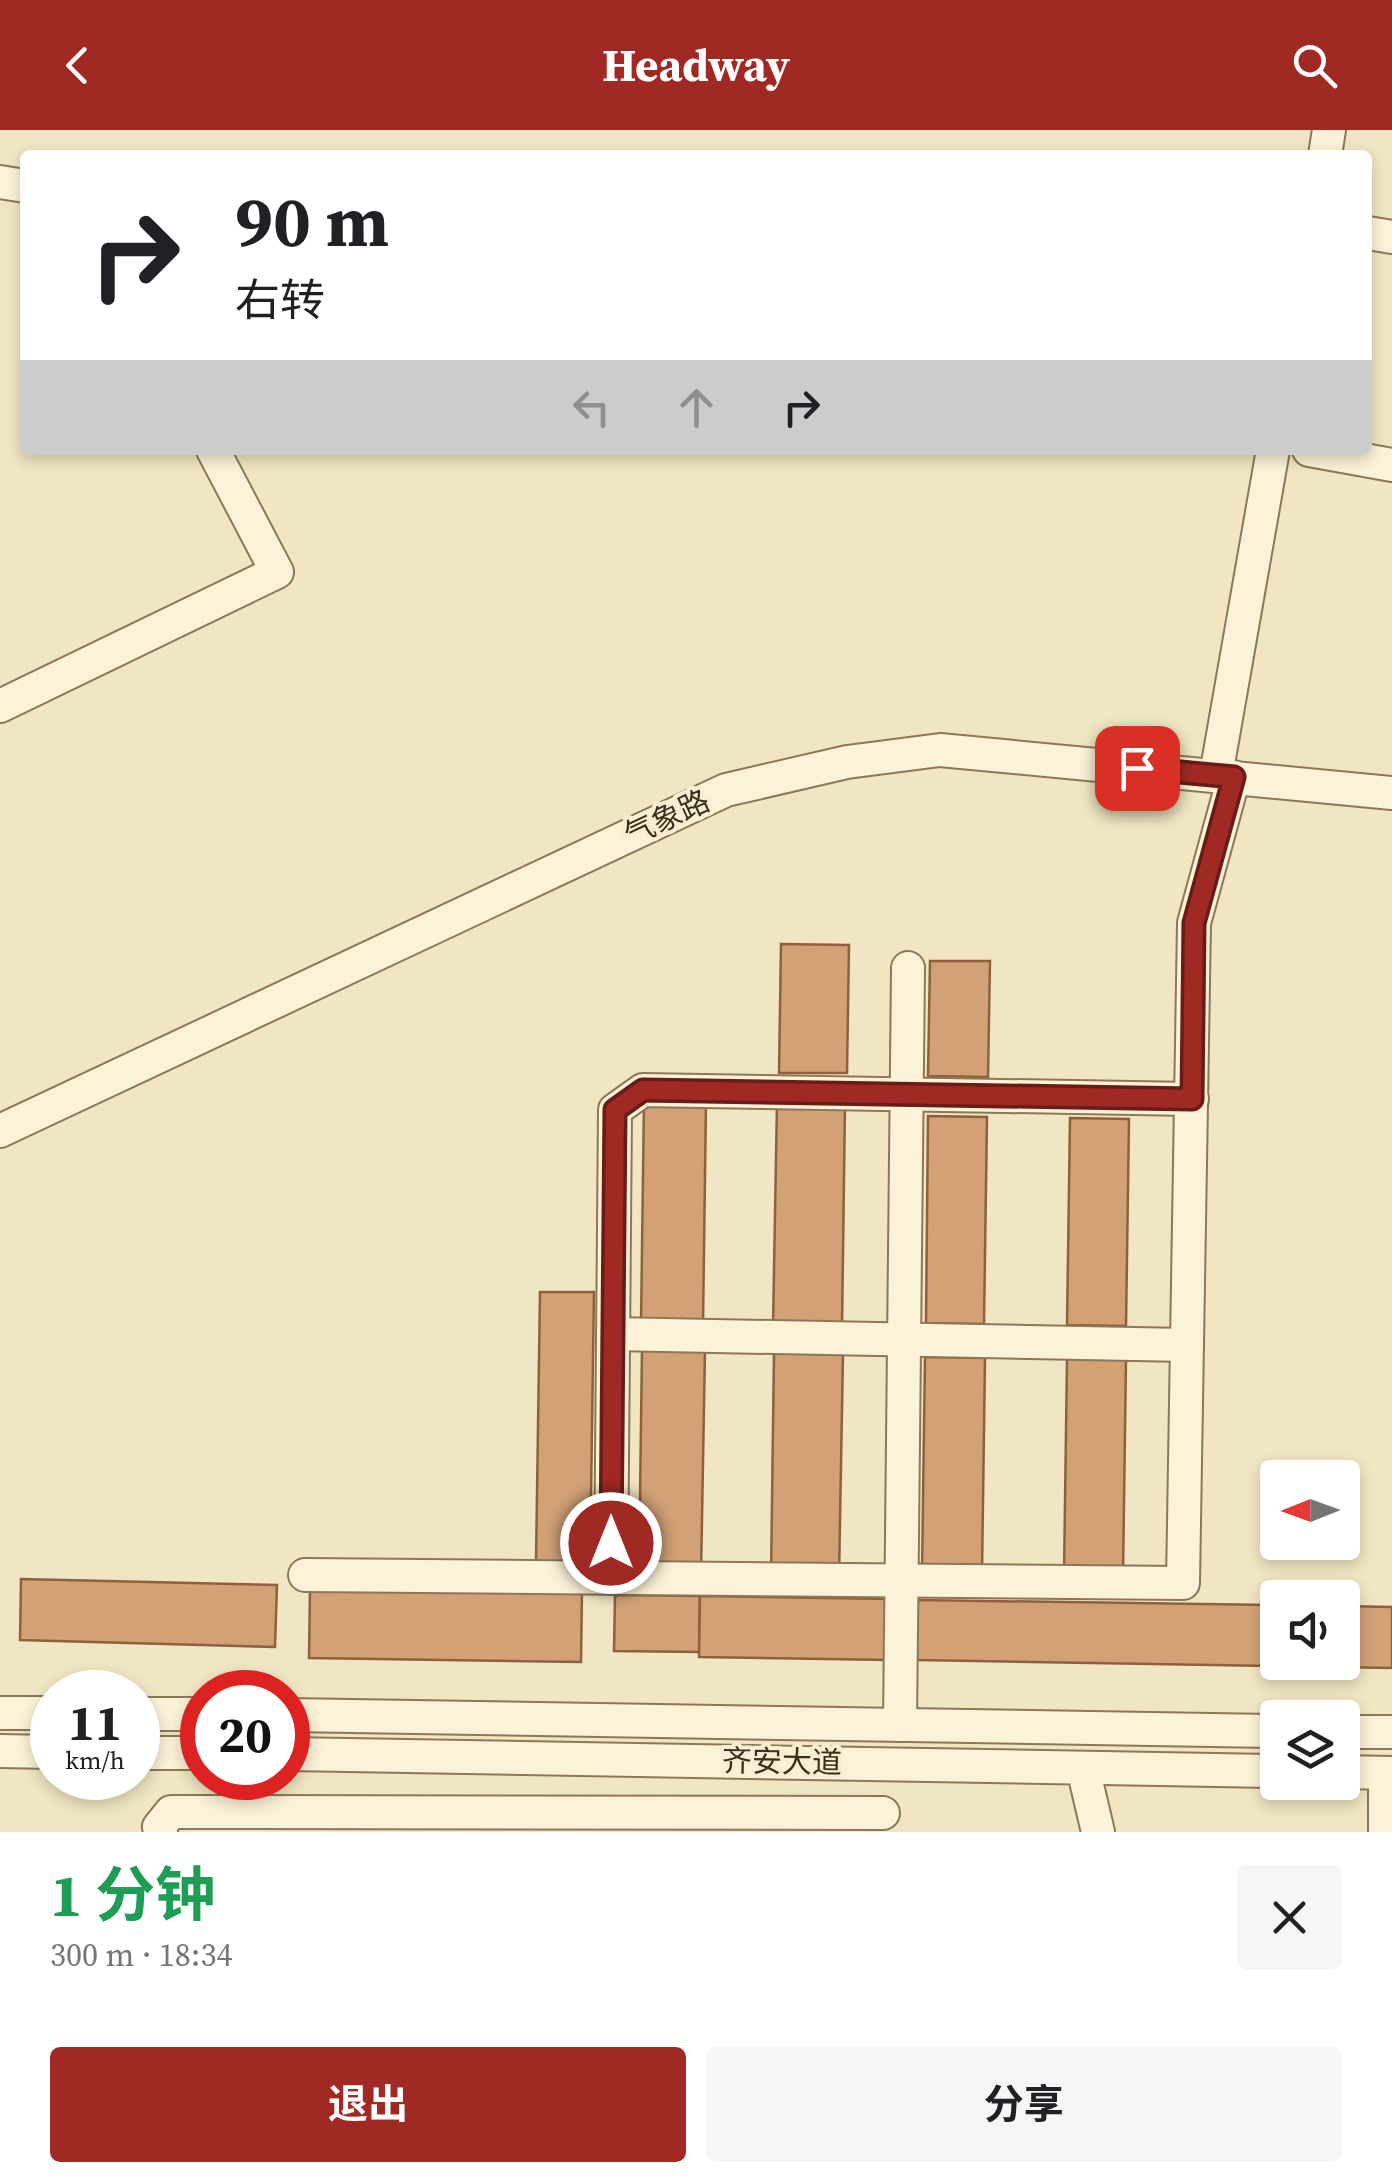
<!DOCTYPE html>
<html lang="zh">
<head>
<meta charset="utf-8">
<style>
  body { margin:0; font-family:"Source Serif 4","Noto Sans SC",serif; background:#f6f6f6; color:#202124; height:100vh; display:flex; flex-direction:column; font-size:38px; white-space:nowrap }
  * { box-sizing:border-box; margin:0 }
  p { font-size:32px; color:#757577 }
  .icon { flex:none; width:55px; height:55px; fill:none; stroke:currentColor; stroke-width:2; stroke-linecap:round; stroke-linejoin:round }
  .map { position:relative; height:1702px; overflow:hidden }
  .details { display:flex; flex-direction:column; background:#fff; flex:1 }
  .details>* { flex:none }
  .top-card { position:absolute; left:20px; top:20px; width:1352px; height:305px; border-radius:10px; box-shadow:0 5px 15px #0003; background:#fff; color:#202124; overflow:hidden }
  .needle { width:65px; rotate:269deg }
  .fabs { position:absolute; left:1260px; top:1330px; display:grid; gap:20px }
  .fabs a { display:grid; place-items:center; width:100px; height:100px; border-radius:10px; background:#fff; box-shadow:0 5px 15px #0003; font-size:50px }
  .speed { position:absolute; left:30px; top:1540px; display:flex; gap:20px; font-size:50px; font-weight:700; text-align:center }
  .speed>* { display:grid; place-content:center; width:130px; height:130px; border-radius:50%; background:#fff; box-shadow:0 5px 15px #0003; line-height:1 }
  .speed small { font-size:25px; font-weight:400 }
  .speed .limit { border:15px solid #d22; background:#fff; color:#111 }
  .pin { position:absolute; display:grid; place-items:center; width:85px; height:85px; color:#fff; margin:-42px; border-radius:20px; box-shadow:0 5px 15px #0006 }
  .me { position:absolute; width:110px; margin:-55px; rotate:0deg; stroke-linejoin:round; filter:drop-shadow(0 0 8px #0008) }
  .turn { display:flex; align-items:center; gap:35px; height:210px; padding:0 50px; font-size:45px }
  .turn .icon { width:130px; height:130px; stroke-width:2.5 }
  .turn b { display:block; font-size:70px; line-height:85px }
  .lanes { display:flex; align-items:center; height:95px; padding:0 50px; background:#0003; justify-content:center; gap:50px; direction:ltr }
  .lanes .off { opacity:.35 }
  .round { display:grid; place-items:center; flex:none; width:105px; height:105px; border-radius:10px; background:#f6f6f6 }
  .headline { display:flex; align-items:center; justify-content:space-between; height:170px; padding:0 50px }
  h1 { font-size:60px; font-weight:700; line-height:75px; color:#1e9e55 }
  .primary-button { display:flex; gap:20px; margin-top:auto; padding:20px 50px }
  .primary-button a { flex:1; height:115px; border-radius:10px; background:#a12923; color:#fff; font-size:40px; font-weight:700; line-height:115px; text-align:center }
  .primary-button a+a { background:#f6f6f6; color:#202124 }
  header { display:flex; justify-content:space-between; align-items:center; height:130px; padding:0 50px; background:#a12923; color:#fff; font-size:45px; font-weight:700 }
  .map>svg:first-child { display:block }
  .building { fill:#d2a176; stroke:#8e613c; stroke-width:2.5 }
  .lines { fill:none; stroke-linecap:round; stroke-linejoin:round }
  .minor-casing { stroke:#8d7758; stroke-width:36 }
  .minor { stroke:#fbf2d7; stroke-width:32 }
  .route-casing { stroke:#691b17; stroke-width:25 }
  .route { stroke:#a12923; stroke-width:18 }
  .labels { text-anchor:middle; stroke-width:8; stroke-linejoin:round; paint-order:stroke }
  .street-label { font-size:30px; fill:#3c2e1d; stroke:#f8efd3 }
</style>
</head>
<body>
<header><svg class="icon" aria-label="back" viewBox="0 0 24 24"><path d="M15 5l-7 7 7 7"/></svg>Headway<svg class="icon" aria-label="search" viewBox="0 0 24 24"><circle cx="10" cy="10" r="6"/><path d="M15 15l6 6"/></svg></header>
<div class="map">
<svg width="1392" height="1702" viewBox="0 0 1392 1702">
  <rect width="100%" height="100%" fill="#f1e6c3"/>
  <g class="building">
    <polygon points="781,814 849,815 847,943 779,943"/>
    <polygon points="930,831 990,831 988,947 928,946"/>
    <polygon points="644,970 706,971 703,1195 641,1194"/>
    <polygon points="777,972 845,974 842,1198 773,1196"/>
    <polygon points="928,986 987,987 984,1194 926,1193"/>
    <polygon points="1070,988 1129,989 1126,1196 1067,1195"/>
    <polygon points="540,1162 594,1162 590,1433 536,1432"/>
    <polygon points="642,1219 705,1220 701,1445 639,1443"/>
    <polygon points="774,1222 843,1223 839,1447 771,1446"/>
    <polygon points="925,1227 985,1228 982,1444 922,1443"/>
    <polygon points="1067,1229 1126,1229 1123,1446 1064,1445"/>
    <polygon points="21,1449 277,1455 275,1517 20,1510"/>
    <polygon points="310,1457 582,1461 581,1532 309,1528"/>
    <polygon points="615,1465 700,1466 699,1522 614,1521"/>
    <polygon points="700,1466 889,1469 888,1530 699,1527"/>
    <polygon points="918,1470 1278,1475 1278,1532 1342,1532 1342,1476 1392,1477 1392,1538 917,1530"/>
  </g>
  <g class="lines">
    <g class="minor-casing">
      <g id="minor">
        <polyline points="1325,25 1329,0"/>
        <polyline points="0,52 25,56"/>
        <polyline points="1368,103 1392,107"/>
        <polyline points="1309,320 1392,335"/>
        <polyline points="0,576 277,442 213,320"/>
        <polyline points="1216,645 1273,320"/>
        <polyline points="0,1001 726,660 847,632 940,620 1392,663"/>
        <polyline points="613,1204 1187,1215"/>
        <polyline points="305,1445 1183,1453 1194,793 1234,647"/>
        <polyline points="611,1448 615,980 643,960 1192,969"/>
        <polyline points="0,1583 52,1583"/>
        <polyline points="138,1584 202,1584"/>
        <polyline points="288,1585 1278,1601"/>
        <polyline points="900,1595 908,838"/>
        <polyline points="1342,1602 1392,1602"/>
        <polyline points="0,1621 52,1622"/>
        <polyline points="138,1623 202,1623"/>
        <polyline points="288,1624 1278,1641"/>
        <polyline points="1083,1638 1098,1702"/>
        <polyline points="1342,1642 1392,1643"/>
        <polyline points="1385,1643 1385,1702"/>
        <polyline points="161,1702 159,1697 171,1682 883,1683"/>
      </g>
    </g>
    <use href="#minor" class="minor"/>
  </g>
  <g class="lines">
    <g class="route-casing">
      <polyline id="route" points="611,1413 615,980 643,960 1192,969 1194,793 1234,647 1137,638"/>
    </g>
    <use href="#route" class="route"/>
  </g>
  <g class="labels">
    <g class="street-label">
      <text transform="translate(667 688) rotate(-25)" y="10">气象路</text>
      <text transform="translate(782 1632) rotate(1)" y="10">齐安大道</text>
    </g>
  </g>
</svg>
<div class="fabs">
<a><svg class="needle" viewBox="-14 -14 28 28"><path d="M0-13l5 13h-10z" fill="#e53935"/><path d="M0 13l5-13h-10z" fill="#757577"/></svg></a>
<a><svg class="icon" aria-label="sound" viewBox="0 0 24 24"><path d="M4 9h4l5-4v14l-5-4H4zM17 9q2 3 0 6"/></svg></a>
<a><svg class="icon" aria-label="layers" viewBox="0 0 24 24"><path d="M12 4l9 5-9 5-9-5zM3 14l9 5 9-5"/></svg></a>
</div>
<div class="speed"><div>11<small>km/h</small></div><div class="limit">20</div></div>
<div class="pin" style="left:1137px;top:638px;background:#d93025"><svg class="icon" aria-label="arrive" viewBox="0 0 24 24"><path d="M6 21V4h12l-3 4 3 4H6"/></svg></div>
<svg class="me" style="left:611px;top:1413px" viewBox="-20 -20 40 40"><circle r="17" fill="#a12923" stroke="#fff" stroke-width="3"/><path d="M0-11L8 9 0 5-8 9z" fill="#fff"/></svg>
<div class="top-card">
<div class="turn"><svg class="icon" aria-label="right" viewBox="0 0 24 24"><path d="M7 20v-9h11M14 6l5 5-5 5"/></svg><div><b>90 m</b>右转</div></div>
<div class="lanes"><svg class="icon off" aria-label="left" viewBox="0 0 24 24"><path d="M17 20v-9H6M10 6l-5 5 5 5"/></svg><svg class="icon off" aria-label="ahead" viewBox="0 0 24 24"><path d="M12 20V5M6 11l6-6 6 6"/></svg><svg class="icon" aria-label="right" viewBox="0 0 24 24"><path d="M7 20v-9h11M14 6l5 5-5 5"/></svg></div>
</div>
</div>
<section class="details">
<div class="headline"><div><h1>1 分钟</h1><p>300 m · 18:34</p></div><a class="round"><svg class="icon" aria-label="close" viewBox="0 0 24 24"><path d="M6 6l12 12M18 6L6 18"/></svg></a></div>
<div class="primary-button"><a>退出</a><a>分享</a></div>
</section>
</body>
</html>
